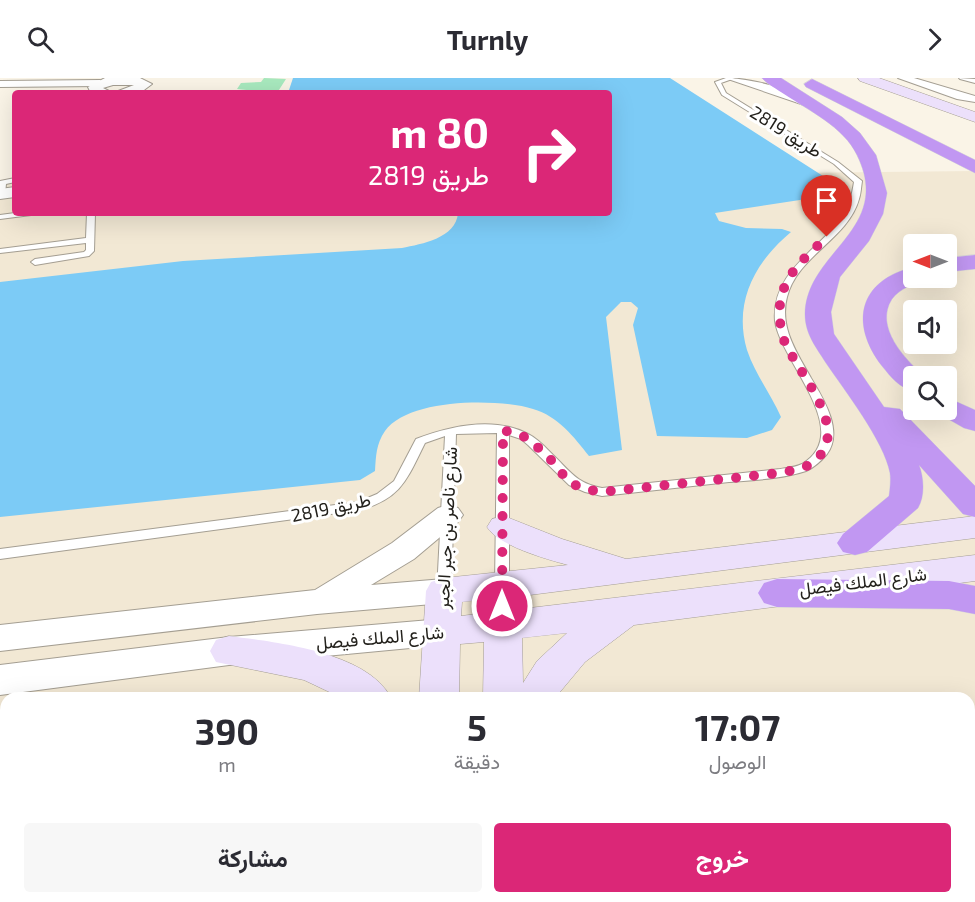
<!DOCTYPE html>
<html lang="ar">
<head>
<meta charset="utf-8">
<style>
  body { margin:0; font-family:"Exo 2",Vazirmatn,sans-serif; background:#f7f7f7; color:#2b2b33; direction:rtl; height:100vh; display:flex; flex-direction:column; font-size:22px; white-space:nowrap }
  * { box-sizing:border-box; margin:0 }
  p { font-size:20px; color:#7c7c81 }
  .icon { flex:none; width:33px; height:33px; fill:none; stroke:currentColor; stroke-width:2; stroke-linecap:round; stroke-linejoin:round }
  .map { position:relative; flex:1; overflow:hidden; direction:ltr }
  .drawer { position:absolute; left:0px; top:614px; width:975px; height:212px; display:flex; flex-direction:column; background:#fff; border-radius:18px 18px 0 0; box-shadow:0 6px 24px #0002; direction:rtl }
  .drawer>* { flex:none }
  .hud { position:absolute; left:12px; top:12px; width:600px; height:126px; border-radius:6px; box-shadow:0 6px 24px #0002; direction:rtl; background:#db2777; color:#fff; overflow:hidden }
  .needle { width:39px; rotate:270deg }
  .buttons { position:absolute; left:903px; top:156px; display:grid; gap:12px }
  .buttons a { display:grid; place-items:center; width:54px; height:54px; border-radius:6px; background:#fff; box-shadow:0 6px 24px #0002; font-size:30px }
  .pin { position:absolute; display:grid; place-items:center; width:51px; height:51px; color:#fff; margin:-62px -26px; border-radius:50% 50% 50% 0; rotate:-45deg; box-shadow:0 0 6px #0007 }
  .pin .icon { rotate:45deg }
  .me { position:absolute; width:66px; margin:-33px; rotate:0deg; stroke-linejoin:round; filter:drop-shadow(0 0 4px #0008) }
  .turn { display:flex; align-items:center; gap:21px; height:126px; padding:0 24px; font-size:27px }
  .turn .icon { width:78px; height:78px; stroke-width:2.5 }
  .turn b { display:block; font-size:42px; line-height:51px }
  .eta { display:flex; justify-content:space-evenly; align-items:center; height:102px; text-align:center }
  .eta b { font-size:36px; font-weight:700; line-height:42px }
  .action { display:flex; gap:12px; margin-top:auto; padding:12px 24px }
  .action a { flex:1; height:69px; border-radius:6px; background:#db2777; color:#fff; font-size:24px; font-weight:700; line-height:69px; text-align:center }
  .action a+a { background:#f7f7f7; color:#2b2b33 }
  header { display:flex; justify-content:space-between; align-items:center; height:78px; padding:0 24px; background:#fff; font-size:27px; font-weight:700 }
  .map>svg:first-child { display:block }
  .built { fill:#f2e8d4; fill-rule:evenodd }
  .green { fill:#a8e9be }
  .water { fill:#7ccbf6 }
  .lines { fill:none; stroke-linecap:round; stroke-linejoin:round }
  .service-casing { stroke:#a49e92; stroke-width:2 }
  .minor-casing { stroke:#a49e92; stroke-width:2 }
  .tertiary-casing { stroke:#a49e92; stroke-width:2 }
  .secondary-casing { stroke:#a49e92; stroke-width:1 }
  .motorway-casing { stroke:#d7d7d6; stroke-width:1 }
  .service { fill:#fff; fill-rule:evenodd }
  .minor { fill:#fff; fill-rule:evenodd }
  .tertiary { fill:#fff; fill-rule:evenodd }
  .secondary { fill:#ece0fb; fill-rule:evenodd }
  .motorway { fill:#c197f2; fill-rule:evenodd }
  .route { stroke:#db2777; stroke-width:10; stroke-dasharray:0 18 }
  .labels { text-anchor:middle; stroke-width:6; stroke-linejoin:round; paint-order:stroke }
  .street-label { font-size:18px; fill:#23211c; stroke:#fff }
</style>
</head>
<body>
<header><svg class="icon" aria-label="forward" viewBox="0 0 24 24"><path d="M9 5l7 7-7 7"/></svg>Turnly<svg class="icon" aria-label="search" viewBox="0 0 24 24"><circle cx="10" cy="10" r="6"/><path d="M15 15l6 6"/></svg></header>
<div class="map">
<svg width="975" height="824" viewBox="0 0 975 824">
  <rect width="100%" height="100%" fill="#faf4e7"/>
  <path class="built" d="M975,93V824H0V107L15,104V135H609V97ZM914,166H946V200H914ZM914,232H946V266H914ZM914,298H946V332H914ZM6,620H969V819H6Z"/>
  <polygon class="green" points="264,0 286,1 277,15 237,11 241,5 261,4"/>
  <g class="water">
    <path d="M293,0H670L834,105L818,111L813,120L715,135L719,143L746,150L782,151L791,154C755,184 733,224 747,272C755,296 771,316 781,339L772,352L747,360L657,358L633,247L638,230L631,224H621L606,239L622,372L589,378C574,359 558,338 533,331C498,320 408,320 385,353C376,366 376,378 375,393L360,402L0,439V204L183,183L402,170C422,166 456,160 458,135H609V15H284L289,12Z"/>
    <polygon points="6,790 6,819 84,819 84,824 0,824 0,791"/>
  </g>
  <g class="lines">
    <g class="service-casing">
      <g id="service">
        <path d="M726,0H735L721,5L726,15L838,84L862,103C861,109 861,115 859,121C848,161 797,178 787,219C779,249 797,275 811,300C823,320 844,353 827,376C822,382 813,390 806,393C782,401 754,402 729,404C687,409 644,413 602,418L585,414L569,407L528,367L521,361L509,357V508L507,512H497L495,508L497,355L456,356L451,513L449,517H439L437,513L445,358L425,365C407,401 402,420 360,432L0,481V471L358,424L377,416L394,403L416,361C450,348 494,338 528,356C538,361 546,370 553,377C571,394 576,405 602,410L780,391C787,390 796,389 802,386C856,354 780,283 775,243C771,194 819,172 843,138C850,127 852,116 854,104L834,86L722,17L715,4Z"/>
        <polygon points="959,0 975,1 975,5 960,1"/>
        <polygon points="15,100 15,104 6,106 5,116 0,118 0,103"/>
        <polygon points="15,135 35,135 31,137 0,141 0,137"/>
        <polygon points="87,135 95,135 94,173 89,178 35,187 31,184 35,181 84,174 86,172 86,165 0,175 0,171 86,160"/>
      </g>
    </g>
    <g class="minor-casing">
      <g id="minor">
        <path d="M725,0C746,0 801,12 817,26L807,28Z"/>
        <polygon points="898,0 914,0 975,18 975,24 957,21"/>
        <polygon points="0,3 100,2 105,5 100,8 0,9"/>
      </g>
    </g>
    <g class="tertiary-casing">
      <g id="tertiary">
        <polygon points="105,0 140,0 152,6 140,15 113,15 134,7 113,7 103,10 113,15 91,15 88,9"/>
        <polygon points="15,109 15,119 0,121 0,111"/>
        <polygon points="448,427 458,430 463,437 458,444 414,481 371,507 444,501 455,505 460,513 455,521 444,525 317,536 0,573 0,547 315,512 392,465 438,430"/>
        <polygon points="442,541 454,545 459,554 454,563 442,567 229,587 0,617 0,587 229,559"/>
      </g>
    </g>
    <g class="secondary-casing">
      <g id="secondary">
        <polygon points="858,0 879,0 975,34 975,44 860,3"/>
        <path d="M504,438L562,461L626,481L975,438V460L514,519L521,531L975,477V503L634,547L585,584L555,620H483L484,564L460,566L459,620H419L426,513L431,504L444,500L568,487C546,481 499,468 487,449L492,441ZM489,521L485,535L461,538L462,524ZM567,555L537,583L523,605L522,560Z"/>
        <path d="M229,558C275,564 368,574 391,620H342L304,602L216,584L210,573L216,562Z"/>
        <polygon points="405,819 453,819 452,824 404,824"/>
        <rect x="483" y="819" width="48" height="5"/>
      </g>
    </g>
    <g class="motorway-casing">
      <g id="motorway">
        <path d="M762,0H781L842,39L860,55L876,77L887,115L883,136L869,163L840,199L831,234L834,256L884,329L900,331L975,408V439L963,436L919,387C924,400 925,418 918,430L867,474L855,477L843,474L837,465L843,456L889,418C890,411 891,402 890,395C884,363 845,313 826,285C816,269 805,256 805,236C806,173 894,152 857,77C844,49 808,32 784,16C777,11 768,7 762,0Z"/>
        <polygon points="812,1 975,82 975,95 806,9 804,6"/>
        <polygon points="975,177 975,191 946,194 946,180"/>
        <path d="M914,189V200H923C914,207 900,210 892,221C874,249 905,281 924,298H914V313C899,310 891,299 882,288C849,245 859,202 914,189Z"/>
        <polygon points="946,319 975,332 975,353 964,350 936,334 934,332 946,332"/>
        <polygon points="777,501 949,503 975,508 975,536 949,531 777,529 764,525 758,515 764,505"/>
      </g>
    </g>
    <use href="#service" class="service"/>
    <use href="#minor" class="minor"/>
    <use href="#tertiary" class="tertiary"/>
    <use href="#secondary" class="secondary"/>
    <use href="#motorway" class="motorway"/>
  </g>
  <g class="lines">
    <path class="route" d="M502,528L503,352L525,359L546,376L570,405L585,411L602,414L780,395C788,393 800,392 807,388C858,359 801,299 785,265C780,252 778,234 781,220C787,193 808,177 827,159"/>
  </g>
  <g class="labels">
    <g class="street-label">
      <text transform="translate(786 54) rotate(32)" y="6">طريق 2819</text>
      <text transform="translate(331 430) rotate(-12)" y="6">طريق 2819</text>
      <text transform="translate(447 450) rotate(-87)" y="6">شارع ناصر بن جبر الجبر</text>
      <text transform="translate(863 504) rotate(-7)" y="6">شارع الملك فيصل</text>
      <text transform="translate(380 560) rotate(-5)" y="6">شارع الملك فيصل</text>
    </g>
  </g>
</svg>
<div class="buttons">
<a><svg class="needle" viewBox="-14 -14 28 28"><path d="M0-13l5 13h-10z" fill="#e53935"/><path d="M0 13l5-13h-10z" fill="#7c7c81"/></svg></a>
<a><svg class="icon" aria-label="sound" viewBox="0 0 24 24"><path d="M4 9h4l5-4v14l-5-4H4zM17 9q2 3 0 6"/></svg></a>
<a><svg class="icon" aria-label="search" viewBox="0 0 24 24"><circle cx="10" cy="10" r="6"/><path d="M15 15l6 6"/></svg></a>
</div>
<div class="pin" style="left:827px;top:159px;background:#d93025"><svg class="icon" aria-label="arrive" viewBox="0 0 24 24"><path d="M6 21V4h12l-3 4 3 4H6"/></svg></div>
<svg class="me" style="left:502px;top:528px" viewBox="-20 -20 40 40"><circle r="17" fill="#db2777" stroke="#fff" stroke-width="3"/><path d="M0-11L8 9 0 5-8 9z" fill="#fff"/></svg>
<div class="hud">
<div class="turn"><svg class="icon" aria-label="right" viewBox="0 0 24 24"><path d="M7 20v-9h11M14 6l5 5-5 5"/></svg><div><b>80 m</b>طريق 2819</div></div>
</div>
<section class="drawer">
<div class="eta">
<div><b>17:07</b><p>الوصول</p></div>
<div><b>5</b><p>دقيقة</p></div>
<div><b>390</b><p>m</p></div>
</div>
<div class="action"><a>خروج</a><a>مشاركة</a></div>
</section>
</div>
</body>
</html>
